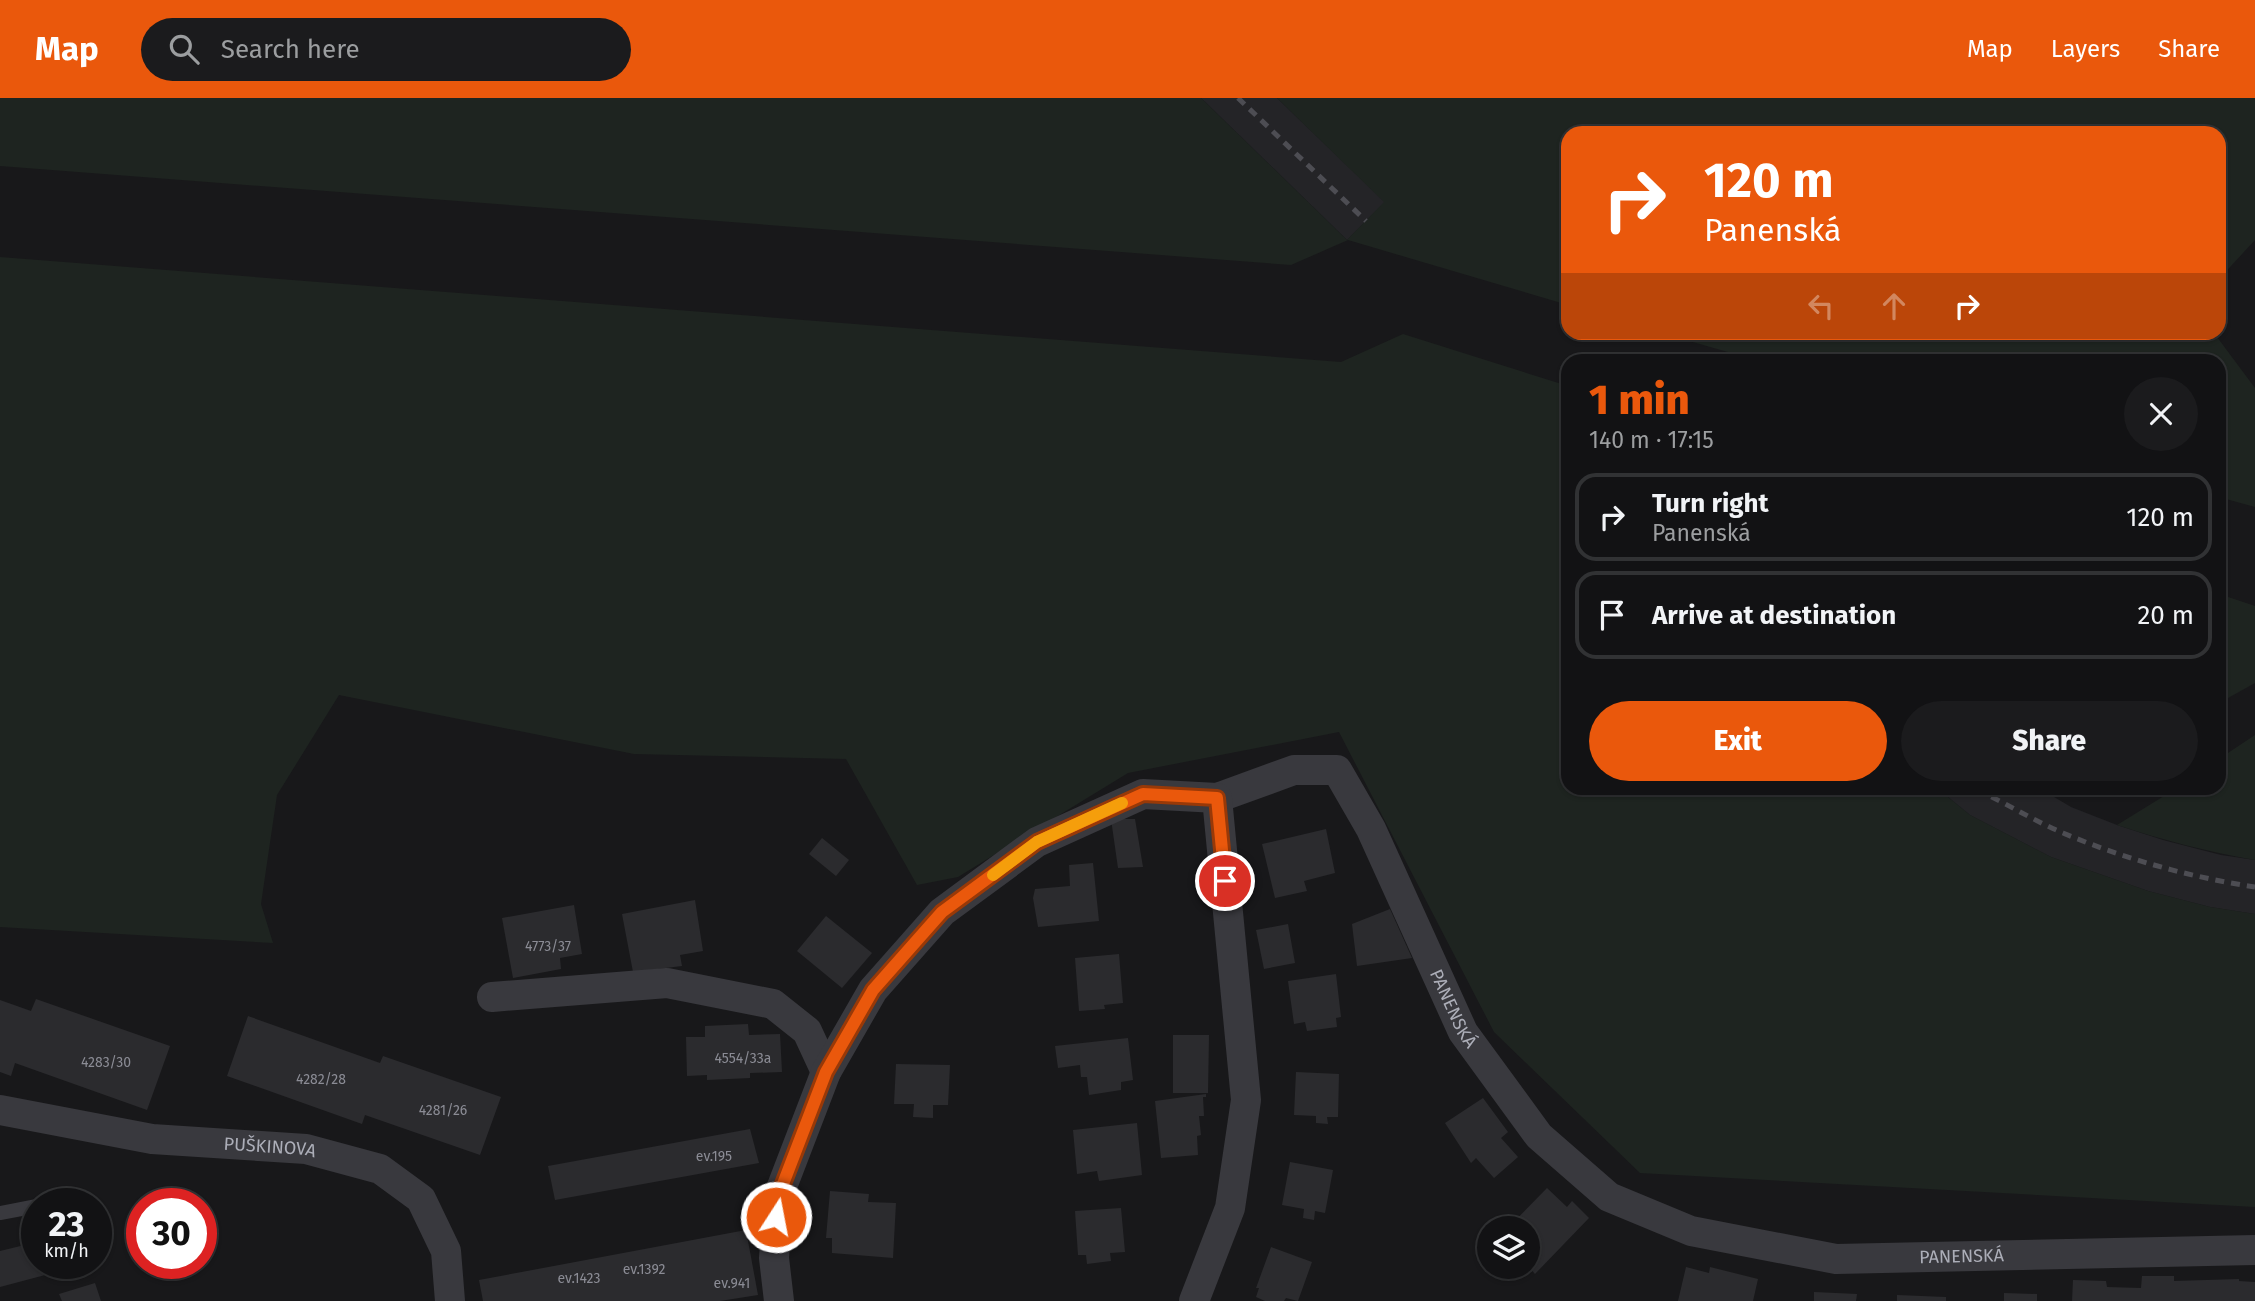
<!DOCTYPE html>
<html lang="en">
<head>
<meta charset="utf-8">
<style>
  body { margin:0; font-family:"Fira Sans",sans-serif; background:#1b1b1d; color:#f1f3f6; height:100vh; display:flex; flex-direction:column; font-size:26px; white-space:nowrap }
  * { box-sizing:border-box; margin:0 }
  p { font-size:23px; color:#9c9ea0 }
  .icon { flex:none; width:38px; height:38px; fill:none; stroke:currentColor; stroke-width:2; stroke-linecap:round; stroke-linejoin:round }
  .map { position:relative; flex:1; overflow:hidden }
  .panel { position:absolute; left:1561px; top:256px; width:665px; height:441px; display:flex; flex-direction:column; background:#121214; border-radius:21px; box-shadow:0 2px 5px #0004,0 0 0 2px #313234 }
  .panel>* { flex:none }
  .hud { position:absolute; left:1561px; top:28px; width:665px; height:214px; border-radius:21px; box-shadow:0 2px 5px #0004,0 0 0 2px #313234; background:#ea580c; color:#fff; overflow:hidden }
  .tools { position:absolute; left:1477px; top:1118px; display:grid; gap:14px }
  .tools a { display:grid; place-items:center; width:63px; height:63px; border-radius:50%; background:#121214; box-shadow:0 2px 5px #0004,0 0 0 2px #313234; font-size:35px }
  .speed { position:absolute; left:21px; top:1090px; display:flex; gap:14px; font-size:35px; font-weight:700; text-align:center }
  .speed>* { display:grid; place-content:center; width:91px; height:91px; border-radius:50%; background:#121214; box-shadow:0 2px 5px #0004,0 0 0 2px #313234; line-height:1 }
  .speed small { font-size:18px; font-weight:400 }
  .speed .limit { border:10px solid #d22; background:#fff; color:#111 }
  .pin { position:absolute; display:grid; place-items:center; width:60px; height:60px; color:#fff; margin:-30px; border:4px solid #fff; border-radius:50%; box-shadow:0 2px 7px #0007 }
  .me { position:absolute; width:77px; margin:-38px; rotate:11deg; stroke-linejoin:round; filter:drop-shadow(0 0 5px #0008) }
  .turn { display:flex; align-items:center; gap:24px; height:147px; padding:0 28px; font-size:32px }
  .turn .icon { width:91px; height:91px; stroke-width:2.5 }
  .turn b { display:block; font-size:49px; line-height:60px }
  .lanes { display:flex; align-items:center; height:66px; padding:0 28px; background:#0003; justify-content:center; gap:35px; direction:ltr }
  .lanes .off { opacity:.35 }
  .round { display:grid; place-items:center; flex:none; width:74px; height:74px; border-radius:37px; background:#1b1b1d }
  .headline { display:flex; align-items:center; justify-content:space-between; height:119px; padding:0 28px }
  h1 { font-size:42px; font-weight:800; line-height:52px; color:#ea580c }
  .button { display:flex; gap:14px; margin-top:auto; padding:14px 28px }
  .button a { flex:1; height:80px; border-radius:42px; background:#ea580c; color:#fff; font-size:28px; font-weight:800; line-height:80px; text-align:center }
  .button a+a { background:#1b1b1d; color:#f1f3f6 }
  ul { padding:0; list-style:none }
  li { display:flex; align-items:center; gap:21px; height:88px; margin:0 14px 10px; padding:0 14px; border:4px solid #313234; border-radius:21px }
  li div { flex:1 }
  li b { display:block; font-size:26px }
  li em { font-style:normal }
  header { display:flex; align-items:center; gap:42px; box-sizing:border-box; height:98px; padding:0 35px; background:#ea580c; color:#fff }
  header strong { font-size:33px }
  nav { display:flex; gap:38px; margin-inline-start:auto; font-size:24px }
  .search { width:490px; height:63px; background:#1b1b1d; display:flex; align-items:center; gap:18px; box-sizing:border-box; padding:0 24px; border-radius:38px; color:#9c9ea0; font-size:26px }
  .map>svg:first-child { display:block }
  .built { fill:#242427 }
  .green { fill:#1e2420 }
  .building { fill:#2b2b2e }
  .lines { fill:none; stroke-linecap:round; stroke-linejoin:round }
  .lane { stroke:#39393e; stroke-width:14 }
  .street { stroke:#39393e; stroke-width:30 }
  .rail { stroke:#4d4d53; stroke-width:5; stroke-dasharray:9 7; stroke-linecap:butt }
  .route-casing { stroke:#983908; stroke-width:18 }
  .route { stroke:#ea580c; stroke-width:12 }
  .slow { stroke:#f59e0b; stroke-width:12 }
  .labels { text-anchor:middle; stroke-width:7; stroke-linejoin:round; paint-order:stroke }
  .number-label { font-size:14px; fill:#8b8c95 }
  .street-label { font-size:18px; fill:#acaeb8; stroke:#131315 }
</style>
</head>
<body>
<header>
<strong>Map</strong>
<div class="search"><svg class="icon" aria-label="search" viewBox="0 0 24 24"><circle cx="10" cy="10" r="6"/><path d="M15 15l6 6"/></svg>Search here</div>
<nav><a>Map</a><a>Layers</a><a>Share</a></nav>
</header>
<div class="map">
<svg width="2255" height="1203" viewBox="0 0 2255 1203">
  <rect width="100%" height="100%" fill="#18181a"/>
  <g class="built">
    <polygon points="1201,0 1277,0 1385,104 1347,142"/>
    <polygon points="1937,690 2039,690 2071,709 2117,727 2163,742 2221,757 2255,762 2255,816 2210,809 2148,793 2051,759 1970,717"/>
  </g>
  <g class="green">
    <polygon points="0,0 1201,0 1347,142 1384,104 1277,0 2255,0 2255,142 2219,181 2219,35 1568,35 1568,207 1348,142 1291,167 0,68"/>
    <polygon points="0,159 1341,264 1403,236 1568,288 1568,690 1937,690 1970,717 2051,759 2148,793 2210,809 2255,816 2255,1109 1640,1075 1494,934 1339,634 1128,675 958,779 917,787 846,661 634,656 339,597 277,697 261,806 273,845 0,829"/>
    <polygon points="1661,235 2214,235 2255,290 2255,409 2219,399 2219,262 1756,262"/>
    <polygon points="2219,496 2255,508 2255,585 2219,605"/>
    <path d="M2255,637V762C2208,754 2163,742 2117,727L2177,690H2219V661Z"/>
  </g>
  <g class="building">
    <polygon points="1111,721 1135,721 1143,769 1118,770"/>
    <polygon points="1326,731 1335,775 1304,783 1307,793 1275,800 1262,746"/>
    <polygon points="822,740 849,762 836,778 809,756"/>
    <polygon points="1093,765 1099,823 1038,829 1033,800 1035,791 1070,788 1069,767"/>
    <polygon points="695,802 703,853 680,857 682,868 633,874 622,816"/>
    <polygon points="574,807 582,856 560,860 561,871 513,880 502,820"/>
    <polygon points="1390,811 1412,860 1357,868 1352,826"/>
    <polygon points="826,818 872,855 842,890 797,853"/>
    <polygon points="1288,826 1295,865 1264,871 1256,832"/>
    <polygon points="1119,856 1123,905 1104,907 1105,911 1079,913 1075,860"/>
    <polygon points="1336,876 1341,919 1336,920 1337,929 1307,933 1305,924 1294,926 1288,883"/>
    <polygon points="36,901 170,948 147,1012 15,965 11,978 0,974 0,902 31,913"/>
    <polygon points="248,918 380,965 383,958 501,999 480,1057 365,1017 362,1026 227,978"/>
    <polygon points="748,926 749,937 780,936 782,974 750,975 750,980 707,982 707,977 687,978 686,939 705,939 705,928"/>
    <polygon points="1173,937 1209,937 1208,995 1173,995"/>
    <polygon points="1128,940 1133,982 1121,984 1121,992 1089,997 1087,979 1081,979 1080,967 1058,970 1055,948"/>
    <polygon points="896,966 950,967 948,1007 933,1007 933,1020 913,1019 914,1006 894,1006"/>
    <polygon points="1296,974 1339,976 1338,1019 1327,1019 1328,1026 1316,1025 1316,1018 1294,1017"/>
    <polygon points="1206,996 1206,999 1203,999 1204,1018 1199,1018 1201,1037 1197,1038 1198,1057 1161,1060 1155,1003"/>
    <polygon points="1483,1000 1508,1034 1501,1040 1518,1059 1494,1080 1476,1060 1471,1065 1445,1025"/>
    <polygon points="1137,1025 1142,1077 1099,1083 1097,1073 1077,1076 1073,1032"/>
    <polygon points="750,1031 759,1065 555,1102 548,1068"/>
    <polygon points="1290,1064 1333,1072 1325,1115 1315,1113 1314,1122 1303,1120 1304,1111 1282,1107"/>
    <polygon points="1547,1090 1567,1109 1572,1103 1589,1120 1535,1176 1528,1168 1528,1130 1508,1130"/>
    <polygon points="830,1093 869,1096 868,1104 896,1105 893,1160 832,1155 832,1140 826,1140"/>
    <polygon points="1121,1110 1125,1154 1110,1155 1111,1163 1087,1166 1086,1157 1078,1157 1075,1113"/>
    <polygon points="746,1132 758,1197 720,1203 483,1203 479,1182"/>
    <polygon points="37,1144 37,1166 79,1166 79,1168 0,1189 0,1153"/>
    <polygon points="1271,1149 1312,1164 1298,1203 1286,1200 1284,1203 1265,1203 1256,1199 1259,1190 1256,1190"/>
    <polygon points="1686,1169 1709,1175 1710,1169 1758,1181 1753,1203 1678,1203"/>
    <polygon points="2142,1178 2174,1178 2174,1183 2239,1181 2239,1183 2255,1184 2255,1203 2072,1203 2073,1182 2106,1183 2107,1189 2141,1190"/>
    <polygon points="95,1185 101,1203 62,1203 59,1196"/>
    <polygon points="1814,1194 1857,1196 1856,1203 1814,1203"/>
    <polygon points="2004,1195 2037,1196 2037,1203 2004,1203"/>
    <polygon points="1897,1197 1946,1199 1946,1203 1897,1203"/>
  </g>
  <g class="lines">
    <polyline class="lane" points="0,1115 37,1108"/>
    <g class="street">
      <polyline points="492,899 667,885 773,906 807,933 826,974"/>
      <path id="s1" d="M0,1012L152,1041L306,1051L380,1071L421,1101L446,1153L450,1203"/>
      <path id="s2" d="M779,1203L774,1160L778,1099L826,974L873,892L942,814L1037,744L1143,696L1217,700L1294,672H1337L1371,731L1463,934L1539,1038L1609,1099L1691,1133L1836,1161L2255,1152"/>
      <polyline points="1194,1203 1230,1110 1246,1002 1217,700"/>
    </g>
    <g class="rail">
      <polyline points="1238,0 1366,123"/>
      <path d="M1978,690L1986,696C2012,709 2037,724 2063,735C2125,761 2189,779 2255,789"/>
    </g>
  </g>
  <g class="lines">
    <g class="route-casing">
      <polyline id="route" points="776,1119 778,1099 826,974 873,892 942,814 1037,744 1143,696 1217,700 1225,783"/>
    </g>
    <use href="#route" class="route"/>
    <polyline class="slow" points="993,777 1037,744 1122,705"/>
  </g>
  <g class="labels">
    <g class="number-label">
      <text x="548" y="853">4773/37</text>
      <text x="743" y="965">4554/33a</text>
      <text x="106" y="969">4283/30</text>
      <text x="321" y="986">4282/28</text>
      <text x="443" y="1017">4281/26</text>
      <text x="714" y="1063">ev.195</text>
      <text x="644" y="1176">ev.1392</text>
      <text x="579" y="1185">ev.1423</text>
      <text x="732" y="1190">ev.941</text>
    </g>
    <g class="street-label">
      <text dy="6" stroke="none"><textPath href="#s2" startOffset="1136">PANENSKÁ</textPath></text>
      <text dy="6" stroke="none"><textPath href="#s1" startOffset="273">PUŠKINOVA</textPath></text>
      <text dy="6" stroke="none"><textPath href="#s2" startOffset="1745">PANENSKÁ</textPath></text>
    </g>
  </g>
</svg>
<div class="tools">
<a><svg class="icon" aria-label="layers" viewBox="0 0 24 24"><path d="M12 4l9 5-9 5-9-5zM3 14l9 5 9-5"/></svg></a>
</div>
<div class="speed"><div>23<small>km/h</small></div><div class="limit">30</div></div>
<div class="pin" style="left:1225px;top:783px;background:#d93025"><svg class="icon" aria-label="arrive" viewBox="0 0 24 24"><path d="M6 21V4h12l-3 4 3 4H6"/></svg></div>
<svg class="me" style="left:776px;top:1119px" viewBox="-20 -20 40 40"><circle r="17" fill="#ea580c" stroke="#fff" stroke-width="3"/><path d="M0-11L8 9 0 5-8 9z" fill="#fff"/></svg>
<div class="hud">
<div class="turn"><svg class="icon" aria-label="right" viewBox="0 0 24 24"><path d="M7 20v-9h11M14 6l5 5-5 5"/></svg><div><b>120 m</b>Panenská</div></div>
<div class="lanes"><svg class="icon off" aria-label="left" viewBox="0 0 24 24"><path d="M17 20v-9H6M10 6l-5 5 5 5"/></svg><svg class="icon off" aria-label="ahead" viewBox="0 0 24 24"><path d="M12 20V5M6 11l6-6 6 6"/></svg><svg class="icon" aria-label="right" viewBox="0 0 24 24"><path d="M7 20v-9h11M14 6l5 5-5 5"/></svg></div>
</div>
<section class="panel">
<div class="headline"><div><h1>1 min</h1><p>140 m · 17:15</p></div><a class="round"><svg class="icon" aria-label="close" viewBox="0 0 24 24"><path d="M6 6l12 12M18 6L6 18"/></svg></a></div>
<ul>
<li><svg class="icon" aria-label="right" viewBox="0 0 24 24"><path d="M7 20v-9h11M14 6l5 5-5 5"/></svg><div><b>Turn right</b><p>Panenská</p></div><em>120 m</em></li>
<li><svg class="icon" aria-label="arrive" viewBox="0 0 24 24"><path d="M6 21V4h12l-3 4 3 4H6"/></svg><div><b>Arrive at destination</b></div><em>20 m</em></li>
</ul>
<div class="button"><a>Exit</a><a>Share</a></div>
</section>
</div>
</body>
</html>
